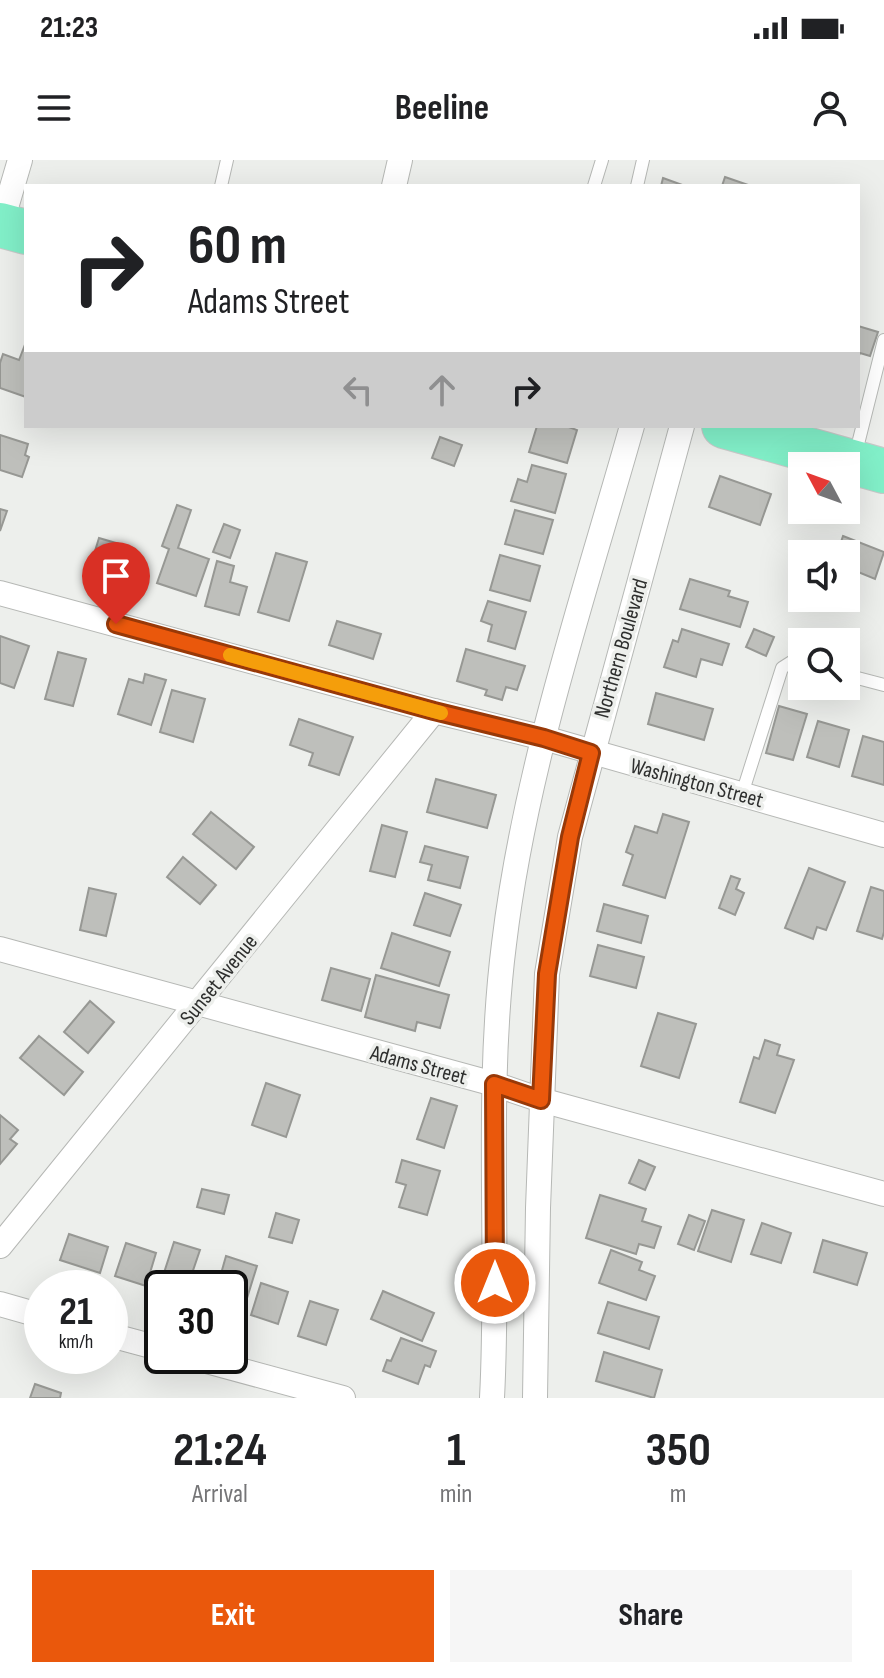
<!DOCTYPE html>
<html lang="en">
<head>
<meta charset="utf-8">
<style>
  body { margin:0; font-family:"Sofia Sans Condensed",sans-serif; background:#f6f6f6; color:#202124; height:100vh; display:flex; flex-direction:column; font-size:30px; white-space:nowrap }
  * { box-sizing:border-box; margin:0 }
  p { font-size:26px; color:#757577 }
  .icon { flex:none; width:44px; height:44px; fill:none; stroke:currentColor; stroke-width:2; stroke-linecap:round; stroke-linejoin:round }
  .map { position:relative; height:1238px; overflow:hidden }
  .panel { display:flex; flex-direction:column; background:#fff; flex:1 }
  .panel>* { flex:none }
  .hud { position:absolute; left:24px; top:24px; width:836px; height:244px; border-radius:0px; box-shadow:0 8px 32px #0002; background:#fff; color:#202124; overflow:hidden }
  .needle { width:52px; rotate:311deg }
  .controls { position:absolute; left:788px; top:292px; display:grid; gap:16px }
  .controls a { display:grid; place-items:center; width:72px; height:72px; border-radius:0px; background:#fff; box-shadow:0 8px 32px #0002; font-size:40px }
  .speed { position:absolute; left:24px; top:1110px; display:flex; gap:16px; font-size:40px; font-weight:700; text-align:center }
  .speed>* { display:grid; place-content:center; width:104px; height:104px; border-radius:50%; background:#fff; box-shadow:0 8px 32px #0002; line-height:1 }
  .speed small { font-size:20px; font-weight:400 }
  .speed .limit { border:4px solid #111; border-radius:12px; background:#fff; color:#111 }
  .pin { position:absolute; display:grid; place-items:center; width:68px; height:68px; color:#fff; margin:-82px -34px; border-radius:50% 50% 50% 0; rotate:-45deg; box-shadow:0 0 8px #0007 }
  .pin .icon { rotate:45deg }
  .me { position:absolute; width:88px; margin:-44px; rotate:0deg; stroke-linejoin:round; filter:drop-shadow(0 0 6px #0008) }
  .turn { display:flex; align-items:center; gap:28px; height:168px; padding:0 32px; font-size:36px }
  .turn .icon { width:104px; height:104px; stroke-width:2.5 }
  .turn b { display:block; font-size:56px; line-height:68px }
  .lanes { display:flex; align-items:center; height:76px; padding:0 32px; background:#0003; justify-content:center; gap:40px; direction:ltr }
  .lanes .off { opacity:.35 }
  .eta { display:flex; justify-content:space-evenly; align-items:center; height:136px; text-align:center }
  .eta b { font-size:48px; font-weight:700; line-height:56px }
  .action { display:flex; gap:16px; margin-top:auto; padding:16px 32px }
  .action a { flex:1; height:92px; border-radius:0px; background:#ea580c; color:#fff; font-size:32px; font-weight:700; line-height:92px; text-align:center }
  .action a+a { background:#f6f6f6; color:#202124 }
  .status { display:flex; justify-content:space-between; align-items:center; height:56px; padding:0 40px; background:#fff; direction:ltr }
  .status svg { height:22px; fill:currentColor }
  header { display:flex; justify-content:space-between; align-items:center; height:104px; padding:0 32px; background:#fff; font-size:36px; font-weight:700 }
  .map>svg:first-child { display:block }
  .building { fill:#bebfbb; stroke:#979894; stroke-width:2 }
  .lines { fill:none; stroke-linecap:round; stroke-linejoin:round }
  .lane-casing { stroke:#b6b8b5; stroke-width:14 }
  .street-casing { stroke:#b6b8b5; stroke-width:26 }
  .highway-casing { stroke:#c9c9c9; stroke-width:46 }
  .lane { stroke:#fff; stroke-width:12 }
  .street { stroke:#fff; stroke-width:24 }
  .highway { stroke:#82f0c9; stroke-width:44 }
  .route-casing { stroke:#983908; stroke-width:20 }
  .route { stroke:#ea580c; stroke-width:14 }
  .slow { stroke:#f59e0b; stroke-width:14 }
  .labels { text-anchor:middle; stroke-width:7; stroke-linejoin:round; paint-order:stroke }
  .street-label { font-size:22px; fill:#2e2f2e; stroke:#edefec }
</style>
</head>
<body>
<div class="status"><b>21:23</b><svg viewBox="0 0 49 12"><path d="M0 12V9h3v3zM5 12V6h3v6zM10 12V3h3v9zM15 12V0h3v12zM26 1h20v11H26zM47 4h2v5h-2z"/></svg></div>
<header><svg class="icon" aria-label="menu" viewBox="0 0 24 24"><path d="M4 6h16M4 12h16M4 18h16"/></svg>Beeline<svg class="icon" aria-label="person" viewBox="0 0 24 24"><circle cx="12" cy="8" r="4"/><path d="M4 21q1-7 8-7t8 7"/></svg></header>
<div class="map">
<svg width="884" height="1238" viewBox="0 0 884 1238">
  <rect width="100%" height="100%" fill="#edefec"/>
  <g class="building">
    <polygon points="725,17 751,26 722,26"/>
    <polygon points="663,18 685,26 661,26"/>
    <polygon points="858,166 878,172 870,196 860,193 858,198"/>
    <polygon points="26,182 26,237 0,228 0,203 3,194 19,200"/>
    <polygon points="537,266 566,266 577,270 567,303 529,292"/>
    <polygon points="0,275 28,284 25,295 29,297 22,317 0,310"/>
    <polygon points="440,277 462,285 454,306 432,298"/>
    <polygon points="532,305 566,314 555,353 511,341 518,319 527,322"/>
    <polygon points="720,316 771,334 760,365 709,347"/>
    <polygon points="177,345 191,350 178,388 209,399 196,436 157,423 169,389 162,386"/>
    <polygon points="0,349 7,351 0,371"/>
    <polygon points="515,350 553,360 543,394 505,384"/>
    <polygon points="224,364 240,370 230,398 213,392"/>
    <polygon points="843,376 884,392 875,419 846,407 846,394 837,394"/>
    <polygon points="99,378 133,388 125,415 91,404"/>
    <polygon points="276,393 307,402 289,461 258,452"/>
    <polygon points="500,395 540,406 530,441 490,430"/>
    <polygon points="217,401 234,406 230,422 247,427 239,455 205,446"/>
    <polygon points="690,419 730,431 728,436 748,442 740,467 680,449"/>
    <polygon points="488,441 526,452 515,489 488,481 492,465 481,461"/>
    <polygon points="337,461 381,474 373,499 329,485"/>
    <polygon points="682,469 729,484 722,505 701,499 696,517 664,507 673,480 678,482"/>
    <polygon points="754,469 774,477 766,496 746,487"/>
    <polygon points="0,476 29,486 14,528 0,523"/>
    <polygon points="466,489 525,506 517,530 506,527 502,540 485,535 487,530 457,521"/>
    <polygon points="58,492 86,499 73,546 45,539"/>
    <polygon points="145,514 166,520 151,565 118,554 129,519 143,523"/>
    <polygon points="172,530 205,539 193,582 160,572"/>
    <polygon points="656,533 713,549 704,580 648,564"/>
    <polygon points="779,546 807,554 793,600 766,593"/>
    <polygon points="299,559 353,577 339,615 309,605 313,593 290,585"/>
    <polygon points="818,561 849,570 839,607 807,597"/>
    <polygon points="863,576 884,582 884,625 852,616"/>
    <polygon points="436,619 496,635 487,668 427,652"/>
    <polygon points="211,652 254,687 236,709 193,674"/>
    <polygon points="663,654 689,662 665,738 623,725 633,695 626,692 635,666 657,673"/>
    <polygon points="382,665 407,672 395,717 370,711"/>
    <polygon points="425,686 468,697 460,728 428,720 432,705 420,702"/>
    <polygon points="183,697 216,725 200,744 167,717"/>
    <polygon points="809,708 845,722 826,770 817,767 813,779 785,768"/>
    <polygon points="731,716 740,719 736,729 744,733 735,755 719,748"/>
    <polygon points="871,727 884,731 884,772 882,779 857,771"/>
    <polygon points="89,728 116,734 106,776 80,770"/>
    <polygon points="425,733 461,745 450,776 414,765"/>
    <polygon points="604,744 648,756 641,783 597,771"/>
    <polygon points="392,773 450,792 439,826 381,808"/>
    <polygon points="598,785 644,797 636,828 590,816"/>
    <polygon points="331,808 370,819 361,851 322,840"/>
    <polygon points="376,815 449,835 440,868 417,862 415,871 365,857"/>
    <polygon points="90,841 114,862 88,893 64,872"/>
    <polygon points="658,853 696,864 679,918 641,906"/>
    <polygon points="39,876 83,912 64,935 20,898"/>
    <polygon points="765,880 780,885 777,895 794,900 775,953 740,942 754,897 759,899"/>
    <polygon points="266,923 300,935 286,977 252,965"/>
    <polygon points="431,938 457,946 444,988 417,979"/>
    <polygon points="0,955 18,970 10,979 17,984 0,1004"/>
    <polygon points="402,1000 440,1011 427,1055 399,1047 406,1025 396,1022"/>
    <polygon points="639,1000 655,1007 645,1030 629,1023"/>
    <polygon points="202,1029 229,1035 224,1054 197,1047"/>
    <polygon points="600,1035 646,1049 642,1061 661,1067 654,1088 639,1084 636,1094 586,1078"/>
    <polygon points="712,1050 744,1060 731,1102 698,1091"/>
    <polygon points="276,1053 299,1060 292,1083 269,1077"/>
    <polygon points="689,1055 705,1061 694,1090 678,1084"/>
    <polygon points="762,1063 791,1073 781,1103 751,1094"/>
    <polygon points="69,1074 108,1087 100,1113 60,1100"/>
    <polygon points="823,1080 867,1093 857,1125 814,1112"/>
    <polygon points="174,1082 200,1090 187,1128 160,1125"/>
    <polygon points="126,1083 156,1093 146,1126 115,1116"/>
    <polygon points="611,1090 642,1102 639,1110 655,1116 646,1140 599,1123"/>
    <polygon points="226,1096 257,1106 243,1151 230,1147 230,1128 217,1128"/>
    <polygon points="261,1123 288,1132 278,1164 251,1155"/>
    <polygon points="383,1131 434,1153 422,1181 371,1159"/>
    <polygon points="310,1141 338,1150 326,1185 298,1176"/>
    <polygon points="608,1142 659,1157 649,1189 598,1173"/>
    <polygon points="401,1178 436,1191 430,1207 425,1205 418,1224 383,1211 387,1200 391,1201"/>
    <polygon points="604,1192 662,1210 654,1238 596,1221"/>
    <polygon points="35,1224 61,1233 60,1238 30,1238"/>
  </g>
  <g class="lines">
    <g class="lane-casing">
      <g id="lane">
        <polyline points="221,26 227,0"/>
        <polyline points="594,26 602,0"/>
        <polyline points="637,26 643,0"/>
        <polyline points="855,296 884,180"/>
        <polyline points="846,515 884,525"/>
        <polyline points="742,634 782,508 793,501 802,504"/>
      </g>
    </g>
    <g class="street-casing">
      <g id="street">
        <polyline points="394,26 400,0"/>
        <polyline points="0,68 20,0"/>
        <polyline points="0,433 434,551 544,578 884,675"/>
        <polyline points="0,789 494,924 541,940 884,1034"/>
        <polyline points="0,1086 434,551"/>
        <polyline points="0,1144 42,1156"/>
        <polyline points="110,1175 162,1189"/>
        <polyline points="188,1196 343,1238"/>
        <path d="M492,1238C500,1087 485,934 504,784C525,608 584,436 632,266"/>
        <polyline points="535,1238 538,1048 547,814 570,677 682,266"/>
      </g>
    </g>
    <g class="highway-casing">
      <g id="highway">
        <polyline points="0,65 26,72"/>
        <polyline points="724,266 884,311"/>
      </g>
    </g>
    <use href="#lane" class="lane"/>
    <use href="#street" class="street"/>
    <use href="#highway" class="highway"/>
  </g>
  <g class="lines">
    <g class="route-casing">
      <polyline id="route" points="116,464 434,551 544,578 591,593 570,677 547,814 541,940 494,924 495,1123"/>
    </g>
    <use href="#route" class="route"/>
    <polyline class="slow" points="230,495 441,553"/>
  </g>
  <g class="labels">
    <g class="street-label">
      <text transform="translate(620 488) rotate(-74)" y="8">Northern Boulevard</text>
      <text transform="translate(697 622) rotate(15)" y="8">Washington Street</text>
      <text transform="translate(218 819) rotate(-51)" y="8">Sunset Avenue</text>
      <text transform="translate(419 904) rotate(15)" y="8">Adams Street</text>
    </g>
  </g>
</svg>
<div class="controls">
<a><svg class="needle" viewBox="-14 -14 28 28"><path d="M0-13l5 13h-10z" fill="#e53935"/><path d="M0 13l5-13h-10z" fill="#757577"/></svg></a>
<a><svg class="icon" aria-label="sound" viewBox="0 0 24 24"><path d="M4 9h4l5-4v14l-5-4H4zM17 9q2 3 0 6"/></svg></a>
<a><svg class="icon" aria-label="search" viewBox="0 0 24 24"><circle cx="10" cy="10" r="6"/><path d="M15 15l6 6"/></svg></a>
</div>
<div class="speed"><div>21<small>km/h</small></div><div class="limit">30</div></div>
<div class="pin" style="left:116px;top:464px;background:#d93025"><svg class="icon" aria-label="arrive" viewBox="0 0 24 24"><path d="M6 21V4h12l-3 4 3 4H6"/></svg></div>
<svg class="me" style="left:495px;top:1123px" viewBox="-20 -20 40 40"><circle r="17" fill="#ea580c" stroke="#fff" stroke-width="3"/><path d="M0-11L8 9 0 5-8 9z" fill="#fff"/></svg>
<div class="hud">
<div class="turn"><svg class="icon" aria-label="right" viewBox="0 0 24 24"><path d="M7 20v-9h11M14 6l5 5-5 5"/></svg><div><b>60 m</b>Adams Street</div></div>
<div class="lanes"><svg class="icon off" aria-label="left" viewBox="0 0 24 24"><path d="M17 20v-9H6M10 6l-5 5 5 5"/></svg><svg class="icon off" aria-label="ahead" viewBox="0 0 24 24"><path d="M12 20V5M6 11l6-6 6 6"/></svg><svg class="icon" aria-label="right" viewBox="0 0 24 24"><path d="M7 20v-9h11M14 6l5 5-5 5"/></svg></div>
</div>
</div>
<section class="panel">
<div class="eta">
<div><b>21:24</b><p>Arrival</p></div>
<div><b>1</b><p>min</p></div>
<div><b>350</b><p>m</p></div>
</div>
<div class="action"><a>Exit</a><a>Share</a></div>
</section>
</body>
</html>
